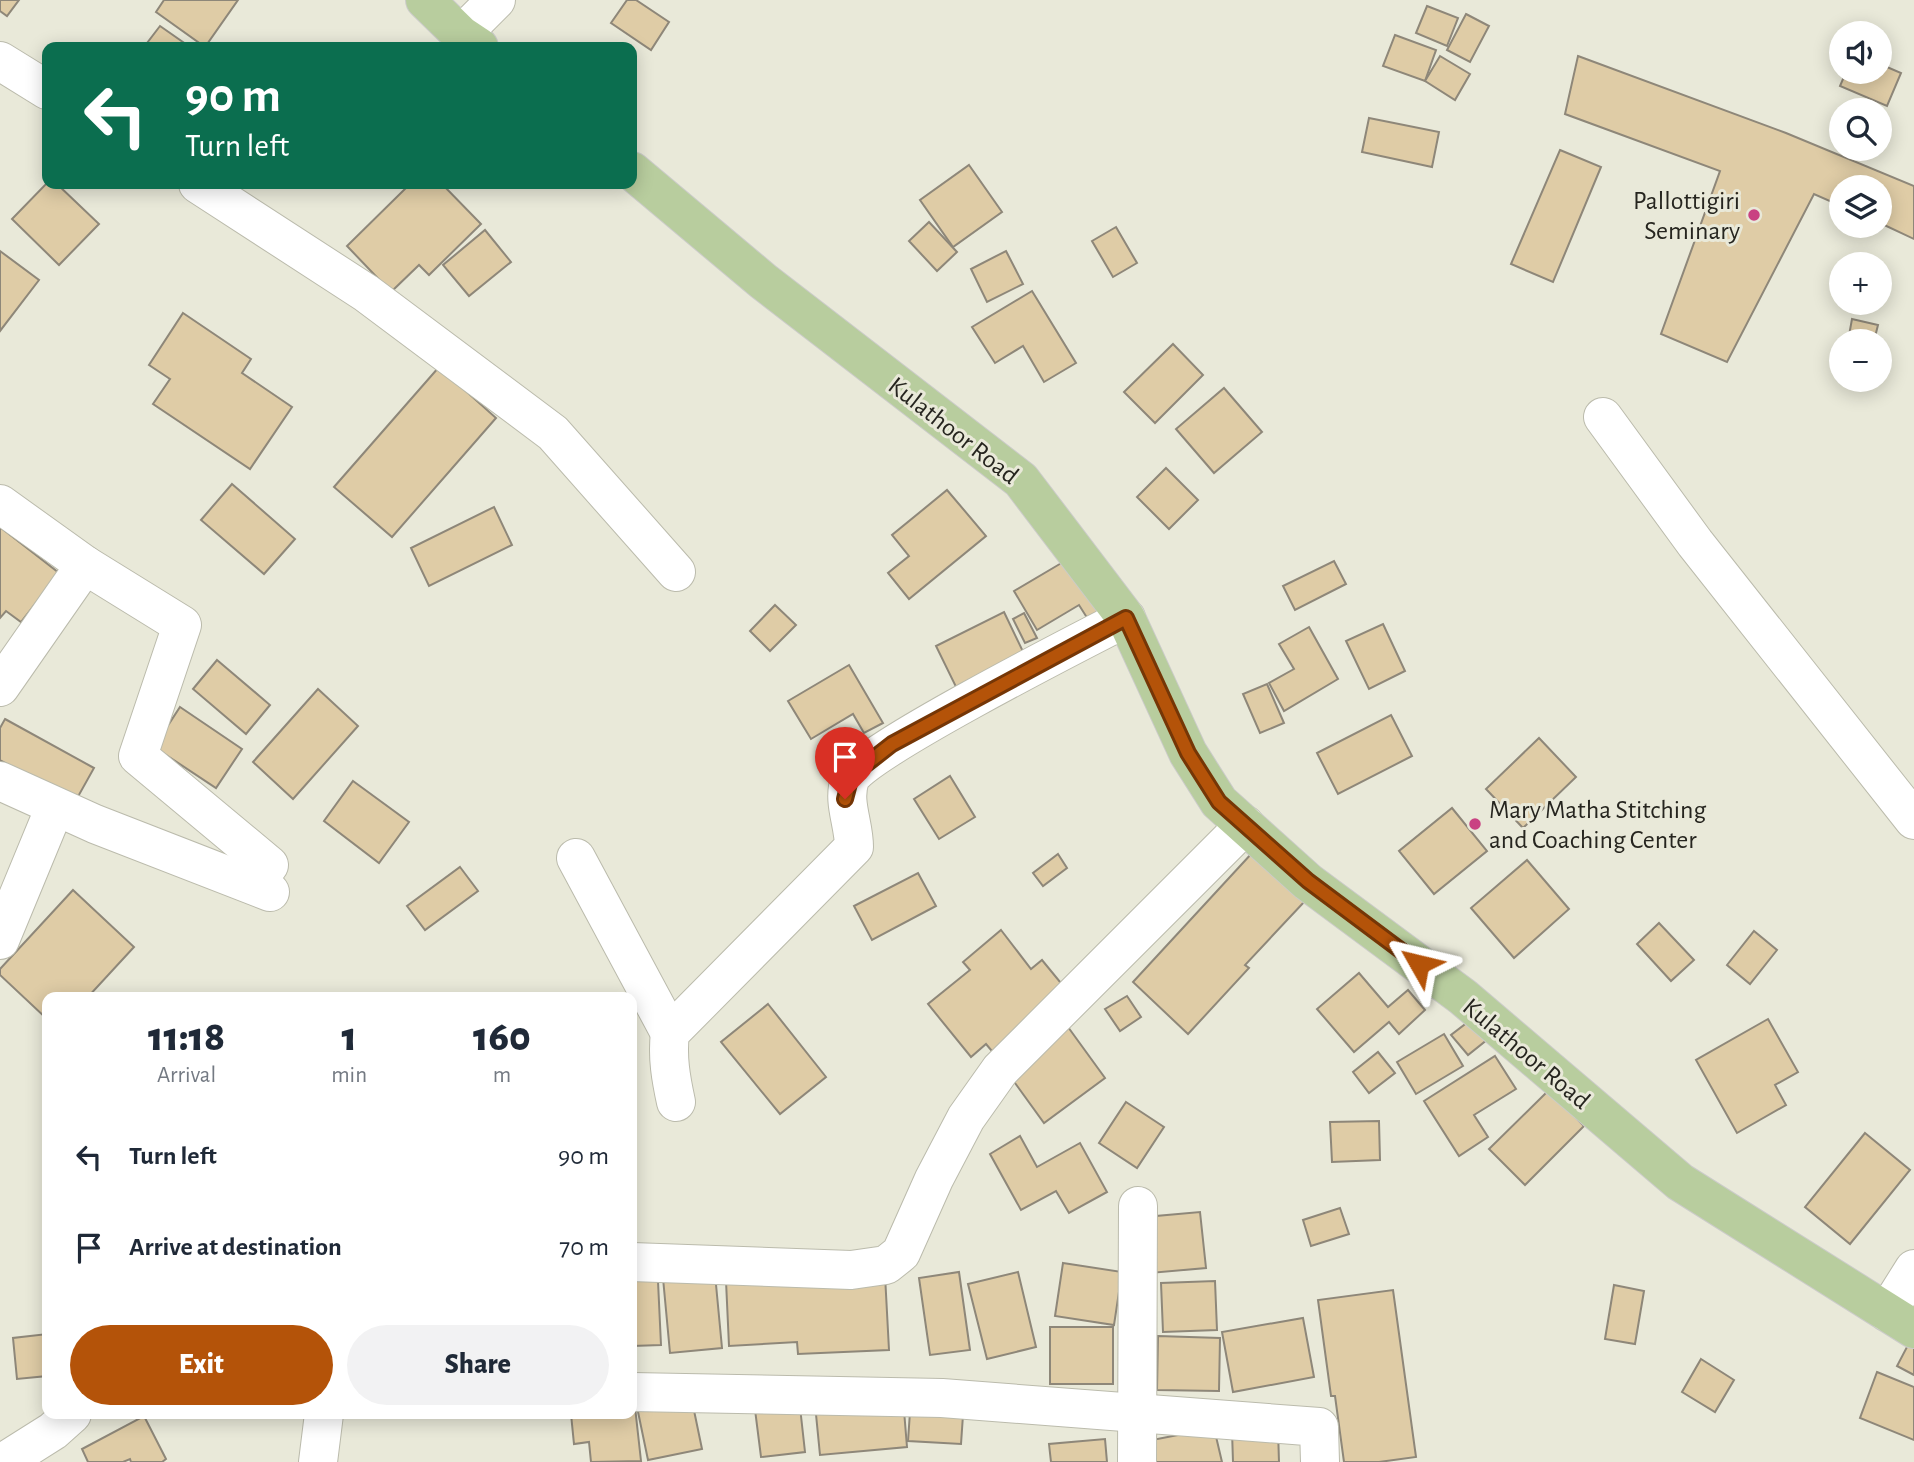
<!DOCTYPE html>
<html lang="en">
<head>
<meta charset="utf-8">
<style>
  body { margin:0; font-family:"Alegreya Sans",sans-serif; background:#f2f2f3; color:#1f2937; height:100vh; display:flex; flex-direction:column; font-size:26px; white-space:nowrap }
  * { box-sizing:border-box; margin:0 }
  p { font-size:23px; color:#747a83 }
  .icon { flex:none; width:38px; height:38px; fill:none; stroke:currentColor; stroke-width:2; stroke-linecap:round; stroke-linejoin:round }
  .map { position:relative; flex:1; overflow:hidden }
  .sheet { position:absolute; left:42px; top:992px; width:595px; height:427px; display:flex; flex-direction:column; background:#fff; border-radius:14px; box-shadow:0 4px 18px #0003 }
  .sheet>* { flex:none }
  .banner { position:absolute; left:42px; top:42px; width:595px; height:147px; border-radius:14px; box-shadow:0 4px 18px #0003; background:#0b6e4f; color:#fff; overflow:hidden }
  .controls { position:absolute; left:1829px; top:21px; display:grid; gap:14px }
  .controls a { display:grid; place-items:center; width:63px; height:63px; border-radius:50%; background:#fff; box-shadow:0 4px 18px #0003; font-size:35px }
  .pin { position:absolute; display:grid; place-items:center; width:60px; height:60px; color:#fff; margin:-72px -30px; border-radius:50% 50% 50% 0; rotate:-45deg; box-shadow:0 0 7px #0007 }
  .pin .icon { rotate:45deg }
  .me { position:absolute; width:77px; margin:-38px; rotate:307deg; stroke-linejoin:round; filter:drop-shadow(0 0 5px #0008) }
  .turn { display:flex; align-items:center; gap:24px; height:147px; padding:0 28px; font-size:32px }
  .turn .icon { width:91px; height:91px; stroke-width:2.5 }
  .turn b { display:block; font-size:49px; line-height:60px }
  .eta { display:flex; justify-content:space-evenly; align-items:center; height:119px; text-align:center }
  .eta b { font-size:42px; font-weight:800; line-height:49px }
  .cta { display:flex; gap:14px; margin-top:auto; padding:14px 28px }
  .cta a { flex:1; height:80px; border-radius:42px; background:#b45309; color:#fff; font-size:28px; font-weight:800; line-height:80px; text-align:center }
  .cta a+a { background:#f2f2f3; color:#1f2937 }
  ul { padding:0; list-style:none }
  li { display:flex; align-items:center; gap:21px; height:91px; padding:0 28px }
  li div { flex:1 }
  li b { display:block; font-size:26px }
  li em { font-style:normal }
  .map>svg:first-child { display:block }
  .building { fill:#dfcca6; stroke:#8e8779; stroke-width:2 }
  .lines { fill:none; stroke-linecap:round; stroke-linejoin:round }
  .minor-casing { stroke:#bbbbac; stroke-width:40 }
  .major-casing { stroke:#cbcbc9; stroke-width:40 }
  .minor { stroke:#fff; stroke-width:38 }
  .major { stroke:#b8cd9e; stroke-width:38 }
  .route-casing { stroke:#753606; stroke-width:18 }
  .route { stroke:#b45309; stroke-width:12 }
  .poi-dot { fill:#c94282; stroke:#e9e9d9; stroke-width:2.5 }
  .labels { text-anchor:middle; stroke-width:6; stroke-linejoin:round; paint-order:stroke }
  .poi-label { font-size:26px; fill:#26251f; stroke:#e9e9d9; text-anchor:end }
  .street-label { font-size:26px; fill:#26251f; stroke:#e9e9d9 }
</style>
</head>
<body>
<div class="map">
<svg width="1914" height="1462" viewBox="0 0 1914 1462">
  <rect width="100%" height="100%" fill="#e9e9d9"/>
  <g class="building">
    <polygon points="0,0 19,0 7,16 0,11"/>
    <polygon points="164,0 238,0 205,47 156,12"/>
    <polygon points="627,0 636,0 669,22 651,50 611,23"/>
    <polygon points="1427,6 1458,18 1447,46 1416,33"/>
    <polygon points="1466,14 1489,26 1470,62 1447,50"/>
    <polygon points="160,26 190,47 144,47"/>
    <polygon points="1395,35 1436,50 1425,81 1383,66"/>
    <polygon points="1440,56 1470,74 1455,100 1425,81"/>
    <polygon points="1578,56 1786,133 1914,186 1914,239 1880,223 1880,187 1841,187 1841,206 1814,194 1727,362 1661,334 1720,171 1565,114"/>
    <polygon points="1880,64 1901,73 1887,106 1840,86 1846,72 1880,72"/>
    <polygon points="1369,118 1439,132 1432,167 1362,152"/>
    <polygon points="1560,150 1601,167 1553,282 1511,264"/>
    <polygon points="969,165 1002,212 953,247 920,200"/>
    <polygon points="47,183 57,184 99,224 59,265 12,219"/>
    <polygon points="410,184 442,184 481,224 429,275 419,265 391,292 347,246"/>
    <polygon points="929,222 957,252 937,271 909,241"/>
    <polygon points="1116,227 1137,263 1113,277 1092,241"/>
    <polygon points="485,230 511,262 469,296 443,265"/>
    <polygon points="0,251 39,280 0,331"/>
    <polygon points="1006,251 1023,284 987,302 971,269"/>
    <polygon points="1032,291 1076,363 1044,382 1023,346 995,363 972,327"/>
    <polygon points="183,313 251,359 242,373 292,407 250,469 153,404 170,379 149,365"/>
    <polygon points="1852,319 1878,325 1874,341 1848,341"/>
    <polygon points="1173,344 1203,375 1155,423 1124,392"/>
    <polygon points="439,367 496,418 392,537 334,487"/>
    <polygon points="1224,388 1262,432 1214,473 1176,429"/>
    <polygon points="1166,468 1198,500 1169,529 1137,497"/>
    <polygon points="232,484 295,539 264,574 201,520"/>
    <polygon points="947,490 986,536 909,599 888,573 909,556 892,535"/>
    <polygon points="494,507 512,545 429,586 411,548"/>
    <polygon points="0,527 59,573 21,622 6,611 0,618"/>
    <polygon points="1075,555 1109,613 1091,624 1079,605 1037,630 1014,591"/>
    <polygon points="1334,561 1346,584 1295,610 1283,586"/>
    <polygon points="775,605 796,625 770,651 750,631"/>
    <polygon points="1004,612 1027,660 959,693 936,646"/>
    <polygon points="1024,613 1037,638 1025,643 1013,619"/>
    <polygon points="1383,624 1405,671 1369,689 1346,641"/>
    <polygon points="1309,627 1338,679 1284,711 1269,683 1294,669 1279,644"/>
    <polygon points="217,660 270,705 246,734 193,689"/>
    <polygon points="849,665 883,723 864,733 853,714 811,739 788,701"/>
    <polygon points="1267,684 1284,723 1260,733 1243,694"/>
    <polygon points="318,689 358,726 293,799 253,762"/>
    <polygon points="180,707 242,749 216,788 154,747"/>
    <polygon points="1391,715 1412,756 1338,794 1317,753"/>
    <polygon points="5,719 94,768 75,802 0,760 0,728"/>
    <polygon points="1539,738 1576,777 1523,828 1486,789"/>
    <polygon points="950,776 975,817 939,839 914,799"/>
    <polygon points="353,781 409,822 379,863 324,821"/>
    <polygon points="1452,808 1487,851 1434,894 1399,851"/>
    <polygon points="1253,852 1305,901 1245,965 1249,968 1188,1034 1133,982"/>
    <polygon points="1058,854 1067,868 1043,886 1033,873"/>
    <polygon points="1527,860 1569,909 1514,958 1471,908"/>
    <polygon points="460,867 478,891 425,930 407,906"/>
    <polygon points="918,873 936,906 872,940 854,906"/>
    <polygon points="73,890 134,947 87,998 47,998 47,1019 0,975 0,969"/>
    <polygon points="1659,923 1694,960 1671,981 1637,944"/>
    <polygon points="1001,930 1031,969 1042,960 1065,988 1002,1063 986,1044 971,1057 928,1004 970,970 963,962"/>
    <polygon points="1754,931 1777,950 1750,984 1727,965"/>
    <polygon points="1359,973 1388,1007 1408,990 1425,1010 1399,1034 1389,1022 1354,1052 1317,1009"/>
    <polygon points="1127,996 1141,1017 1120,1031 1105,1009"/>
    <polygon points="768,1004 826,1077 780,1114 721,1042"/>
    <polygon points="1477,1015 1493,1035 1468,1055 1451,1035"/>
    <polygon points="1768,1019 1798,1072 1775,1085 1786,1105 1737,1133 1696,1060"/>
    <polygon points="1068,1027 1105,1078 1044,1123 1007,1072"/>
    <polygon points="1444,1034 1463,1066 1416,1094 1397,1062"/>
    <polygon points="1378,1052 1395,1073 1369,1093 1353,1072"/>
    <polygon points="1495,1056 1516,1089 1474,1115 1488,1137 1459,1156 1424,1101"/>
    <polygon points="1549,1090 1584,1126 1525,1185 1489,1149"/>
    <polygon points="1126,1102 1164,1127 1137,1168 1099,1143"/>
    <polygon points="1379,1121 1380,1160 1332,1162 1330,1122"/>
    <polygon points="1865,1133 1910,1170 1850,1244 1805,1207"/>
    <polygon points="1020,1136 1037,1167 1080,1143 1107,1192 1069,1213 1056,1191 1021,1210 990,1154"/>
    <polygon points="1340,1208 1349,1234 1311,1246 1303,1220"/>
    <polygon points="1200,1212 1206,1268 1150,1273 1145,1217"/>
    <polygon points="657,1260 661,1345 632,1346 632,1261"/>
    <polygon points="1063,1263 1122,1272 1114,1325 1055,1316"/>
    <polygon points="959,1272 970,1350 930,1355 919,1278"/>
    <polygon points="1018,1272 1036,1347 987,1359 968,1284"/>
    <polygon points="715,1274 722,1348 670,1353 663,1278"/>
    <polygon points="885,1275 889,1350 798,1354 797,1342 729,1346 726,1281"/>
    <polygon points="1215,1281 1217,1330 1163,1332 1161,1283"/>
    <polygon points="1614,1285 1644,1291 1635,1344 1605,1339"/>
    <polygon points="1393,1290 1416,1457 1379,1462 1344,1462 1335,1396 1331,1396 1318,1300"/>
    <polygon points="1303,1318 1314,1377 1233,1392 1222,1332"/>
    <rect x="1050" y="1327" width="63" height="57"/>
    <polygon points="47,1334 47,1376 17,1379 13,1338"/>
    <polygon points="1158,1336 1220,1338 1219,1391 1157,1390"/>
    <polygon points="1908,1345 1914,1348 1914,1375 1897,1366"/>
    <polygon points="1701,1359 1734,1380 1715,1412 1682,1392"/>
    <polygon points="1877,1372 1914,1387 1914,1440 1860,1418"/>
    <polygon points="902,1386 907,1447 820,1455 814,1394"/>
    <polygon points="798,1389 805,1452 761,1457 753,1394"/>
    <polygon points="691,1396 702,1449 648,1460 637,1407"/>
    <polygon points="632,1398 634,1398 641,1461 591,1462 589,1442 574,1444 571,1414 632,1414"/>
    <polygon points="910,1412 963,1415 961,1444 908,1441"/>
    <polygon points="144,1416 166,1459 162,1462 131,1462 130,1459 123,1462 88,1462 82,1449"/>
    <polygon points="1214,1428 1222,1462 1151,1462 1147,1441"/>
    <polygon points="1278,1429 1279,1462 1233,1462 1232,1431"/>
    <polygon points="1105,1439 1107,1462 1051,1462 1049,1444"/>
  </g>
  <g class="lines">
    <g class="minor-casing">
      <g id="minor">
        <polyline points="461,35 496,0"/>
        <polyline points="0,61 47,90"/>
        <polyline points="198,184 366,293 553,433 676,572"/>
        <polyline points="1603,417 1695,543 1914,820"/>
        <polyline points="0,504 85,565 0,687"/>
        <polyline points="85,565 182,625 138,756 269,865"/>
        <polyline points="0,781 95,824 270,892"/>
        <polyline points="576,858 670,1033"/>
        <polyline points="0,940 55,807"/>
        <path d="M676,1102C671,1079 667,1057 670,1033L854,847C854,823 842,802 850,779C859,754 1087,638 1126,618"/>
        <polyline points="632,1262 851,1270 886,1265 901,1253 934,1179 966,1118 1000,1070 1245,825"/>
        <polyline points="1887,1312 1914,1269"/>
        <polyline points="632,1392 942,1398 1319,1427 1320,1462"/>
        <polyline points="4,1462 53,1431 72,1414"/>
        <polyline points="318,1462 324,1414"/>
        <polyline points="1137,1462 1138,1206"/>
      </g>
    </g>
    <g class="major-casing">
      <g id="major">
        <polyline points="425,0 461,35 479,47"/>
        <polyline points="632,171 763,281 1021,480 1126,618 1188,753 1219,802 1308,882 1463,997 1680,1182 1914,1329"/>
      </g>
    </g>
    <use href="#minor" class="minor"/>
    <use href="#major" class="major"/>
  </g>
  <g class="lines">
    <g class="route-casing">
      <polyline id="route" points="845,799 851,776 892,744 1126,618 1188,753 1219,802 1308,881 1419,964"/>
    </g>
    <use href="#route" class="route"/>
  </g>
  <g class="poi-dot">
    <circle cx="1754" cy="215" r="7"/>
    <circle cx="1475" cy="824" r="7"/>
  </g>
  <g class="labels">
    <g class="poi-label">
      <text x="1740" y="209">Pallottigiri<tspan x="1740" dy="30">Seminary</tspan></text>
      <text x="1489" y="818" text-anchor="start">Mary Matha Stitching<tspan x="1489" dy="30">and Coaching Center</tspan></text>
    </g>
    <g class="street-label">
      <text transform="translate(954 430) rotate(38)" y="9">Kulathoor Road</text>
      <text transform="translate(1527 1053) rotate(40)" y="9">Kulathoor Road</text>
    </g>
  </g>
</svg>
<div class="controls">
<a><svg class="icon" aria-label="sound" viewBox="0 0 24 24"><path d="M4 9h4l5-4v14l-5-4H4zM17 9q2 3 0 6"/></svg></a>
<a><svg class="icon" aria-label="search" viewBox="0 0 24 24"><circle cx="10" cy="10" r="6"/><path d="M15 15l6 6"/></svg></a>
<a><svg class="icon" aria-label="layers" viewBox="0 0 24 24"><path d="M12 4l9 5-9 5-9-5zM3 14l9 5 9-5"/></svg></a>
<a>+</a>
<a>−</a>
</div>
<div class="pin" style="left:845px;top:799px;background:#d93025"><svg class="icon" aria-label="arrive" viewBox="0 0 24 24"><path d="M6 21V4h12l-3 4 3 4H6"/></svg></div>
<svg class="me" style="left:1419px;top:964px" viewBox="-20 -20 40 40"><path d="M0-17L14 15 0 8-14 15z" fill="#b45309" stroke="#fff" stroke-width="4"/></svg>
<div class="banner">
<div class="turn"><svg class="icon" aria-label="left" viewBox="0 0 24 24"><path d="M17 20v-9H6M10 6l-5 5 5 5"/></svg><div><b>90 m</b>Turn left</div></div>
</div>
<section class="sheet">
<div class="eta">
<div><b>11:18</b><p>Arrival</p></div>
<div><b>1</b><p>min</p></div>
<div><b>160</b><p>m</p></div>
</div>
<ul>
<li><svg class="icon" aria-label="left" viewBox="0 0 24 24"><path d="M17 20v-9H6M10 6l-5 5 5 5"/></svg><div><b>Turn left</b></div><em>90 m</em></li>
<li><svg class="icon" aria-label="arrive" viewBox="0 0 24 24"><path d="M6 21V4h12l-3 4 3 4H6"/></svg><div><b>Arrive at destination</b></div><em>70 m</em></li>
</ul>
<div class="cta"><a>Exit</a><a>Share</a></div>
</section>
</div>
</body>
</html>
